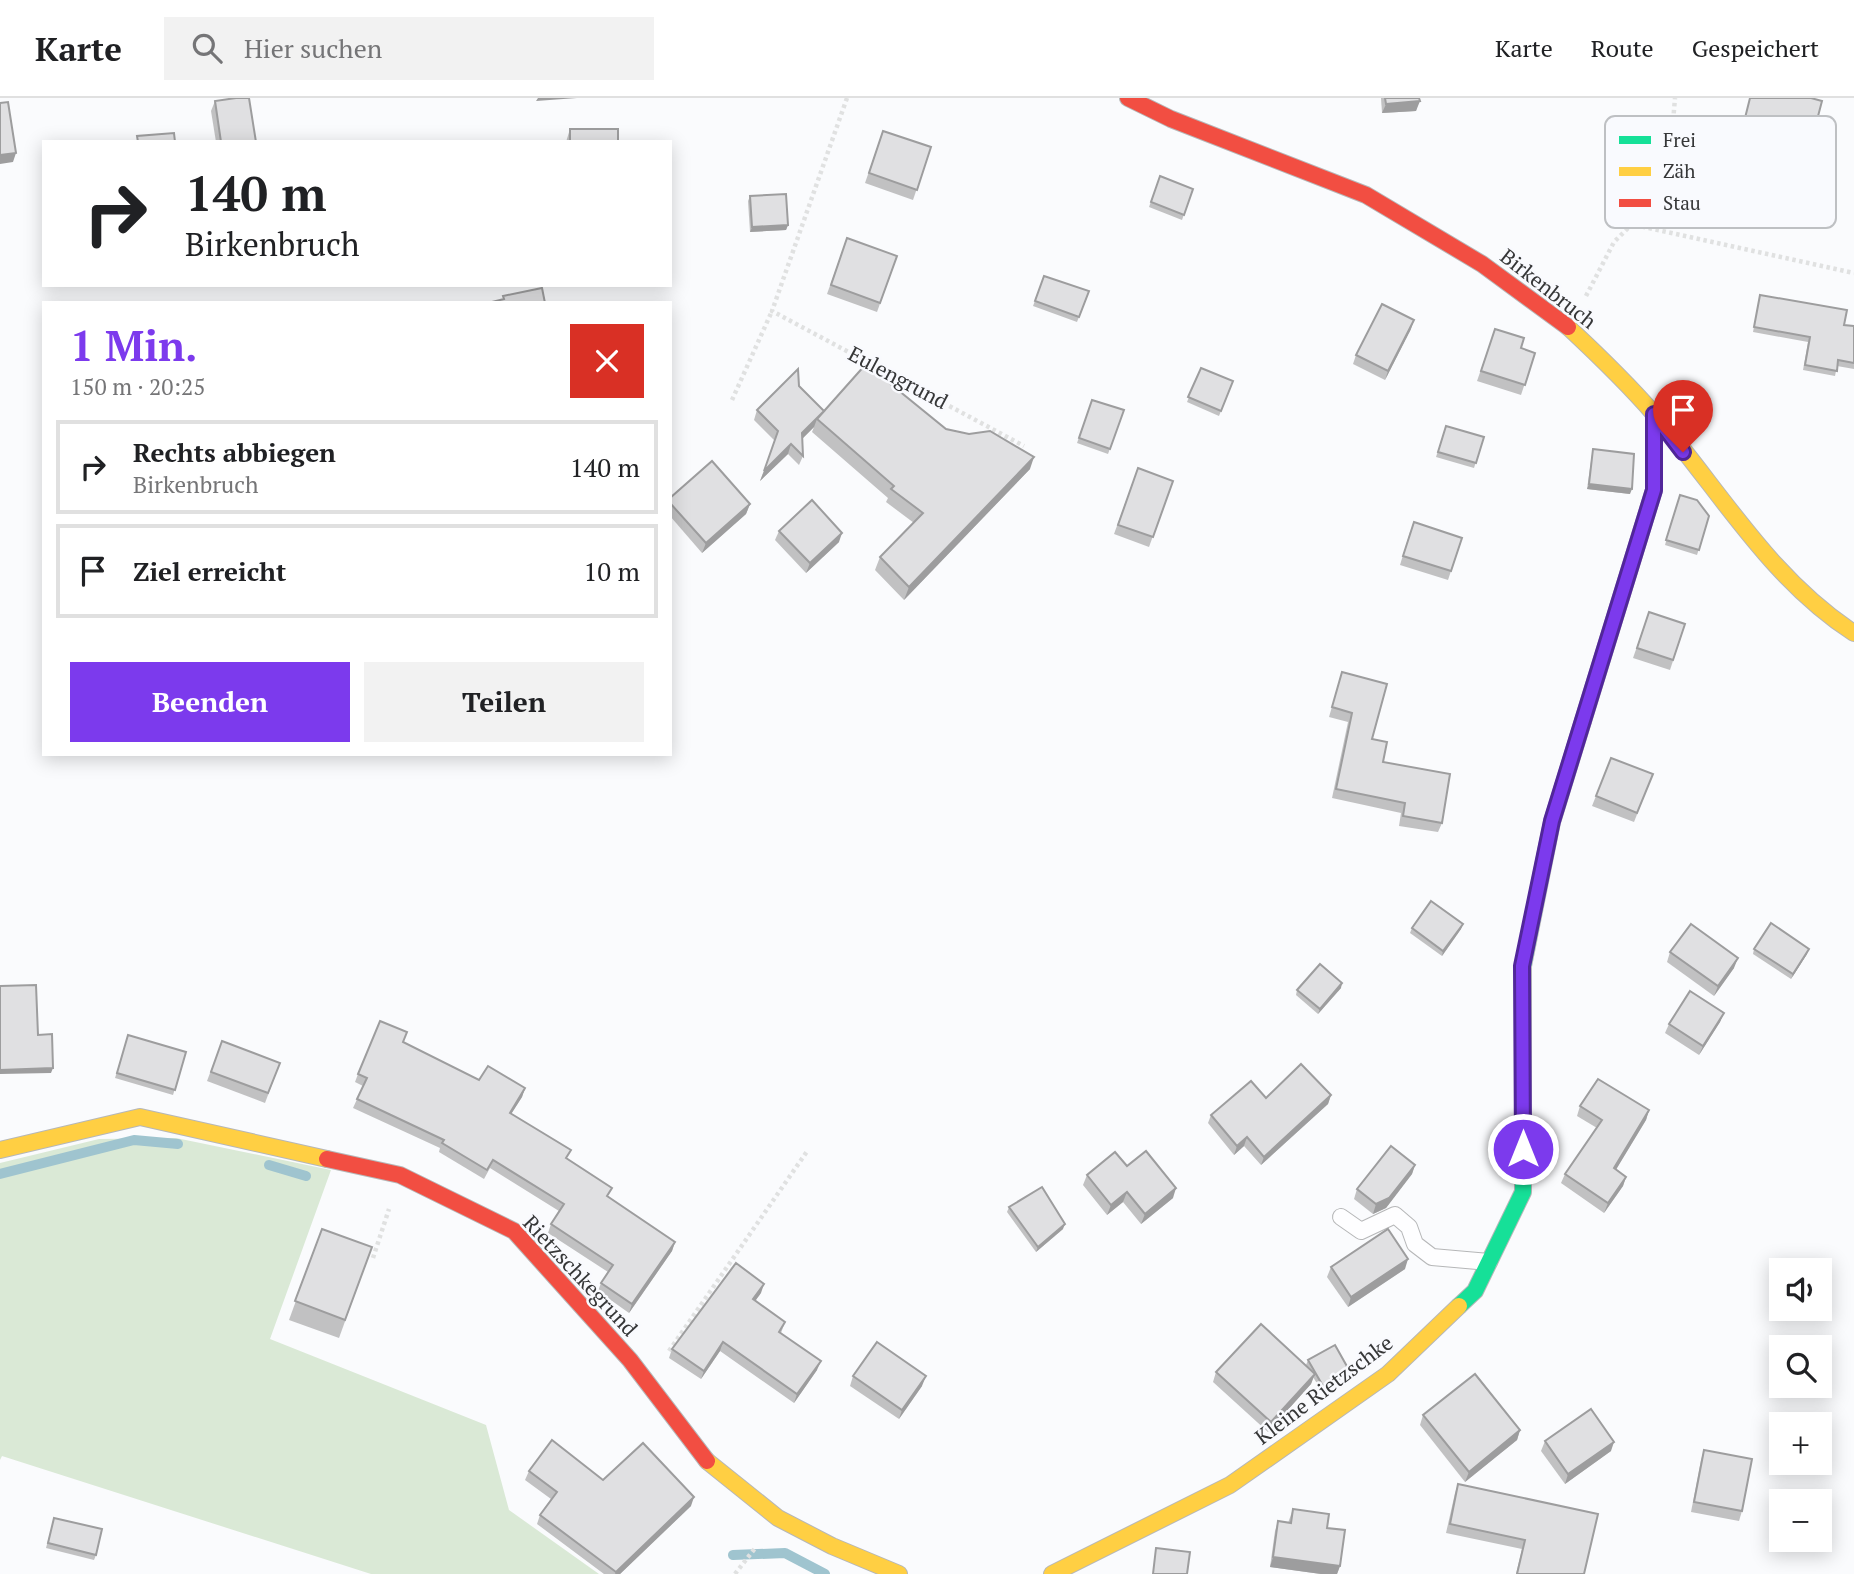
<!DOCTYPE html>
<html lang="de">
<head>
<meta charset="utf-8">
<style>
  body { margin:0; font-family:"PT Serif",serif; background:#f2f2f2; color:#202124; height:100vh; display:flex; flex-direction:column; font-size:26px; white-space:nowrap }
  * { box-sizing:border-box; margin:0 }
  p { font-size:23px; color:#757577 }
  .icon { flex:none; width:38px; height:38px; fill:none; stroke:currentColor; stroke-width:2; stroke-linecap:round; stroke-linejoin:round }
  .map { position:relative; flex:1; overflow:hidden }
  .details { position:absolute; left:42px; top:203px; width:630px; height:455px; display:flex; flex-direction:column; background:#fff; border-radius:0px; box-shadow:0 4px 18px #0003 }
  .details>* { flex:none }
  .top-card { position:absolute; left:42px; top:42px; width:630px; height:147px; border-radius:0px; box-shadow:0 4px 18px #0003; background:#fff; color:#202124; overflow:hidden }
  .fabs { position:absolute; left:1769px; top:1160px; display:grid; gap:14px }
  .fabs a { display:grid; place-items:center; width:63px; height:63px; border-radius:0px; background:#fff; box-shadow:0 4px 18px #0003; font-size:35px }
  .pin { position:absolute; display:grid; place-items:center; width:60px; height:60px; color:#fff; margin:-72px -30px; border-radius:50% 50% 50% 0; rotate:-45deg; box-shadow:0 0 7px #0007 }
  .pin .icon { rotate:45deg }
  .me { position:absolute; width:77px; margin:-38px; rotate:0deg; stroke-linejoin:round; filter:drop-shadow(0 0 5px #0008) }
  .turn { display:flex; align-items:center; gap:24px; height:147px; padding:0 28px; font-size:32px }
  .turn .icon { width:91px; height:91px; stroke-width:2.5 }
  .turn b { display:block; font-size:49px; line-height:60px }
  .round { display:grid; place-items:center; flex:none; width:74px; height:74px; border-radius:0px; background:#f2f2f2 }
  .summary { display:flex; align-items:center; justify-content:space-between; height:119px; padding:0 28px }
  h1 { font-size:42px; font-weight:600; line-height:52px; color:#7c3aed }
  .action { display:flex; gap:14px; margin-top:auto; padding:14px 28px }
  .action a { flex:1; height:80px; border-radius:0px; background:#7c3aed; color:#fff; font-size:28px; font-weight:600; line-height:80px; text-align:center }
  .action a+a { background:#f2f2f2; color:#202124 }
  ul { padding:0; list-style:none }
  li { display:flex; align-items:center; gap:21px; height:94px; margin:0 14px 10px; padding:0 14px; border:4px solid #e0e0e0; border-radius:0px }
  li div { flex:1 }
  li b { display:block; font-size:26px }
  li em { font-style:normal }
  header { display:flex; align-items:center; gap:42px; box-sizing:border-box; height:98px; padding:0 35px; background:#fff; border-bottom:2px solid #e0e0e0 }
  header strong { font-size:33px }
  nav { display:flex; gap:38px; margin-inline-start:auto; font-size:24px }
  .search { width:490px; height:63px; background:#f2f2f2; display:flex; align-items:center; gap:18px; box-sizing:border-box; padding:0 24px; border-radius:0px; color:#757577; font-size:26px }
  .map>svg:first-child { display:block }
  .green { fill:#dae9d6 }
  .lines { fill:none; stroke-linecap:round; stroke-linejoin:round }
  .stream { stroke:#9fc4cf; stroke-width:10 }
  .lane-casing { stroke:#b6b7b8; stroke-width:18 }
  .fast-casing { stroke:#b6b7b8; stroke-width:18 }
  .slow-casing { stroke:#b6b7b8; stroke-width:18 }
  .jam-casing { stroke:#b6b7b8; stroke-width:18 }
  .path { stroke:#e0e1e1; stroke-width:4.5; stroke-dasharray:3.5 3.5; stroke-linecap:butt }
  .lane { stroke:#fefeff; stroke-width:16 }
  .fast { stroke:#16e098; stroke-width:16 }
  .slow { stroke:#ffcf43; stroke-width:16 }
  .jam { stroke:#f24e42; stroke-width:16 }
  .wall { fill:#c1c1c2 }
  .shaded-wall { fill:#9d9d9e }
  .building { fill:#e0e0e2; stroke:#9d9d9e; stroke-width:2 }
  .route-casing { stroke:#51269a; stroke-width:18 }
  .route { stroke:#7c3aed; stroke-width:12 }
  .labels { text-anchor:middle; stroke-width:5; stroke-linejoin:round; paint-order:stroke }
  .street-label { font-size:21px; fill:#363738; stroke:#f9fafe }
  .key { fill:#f9fafe; stroke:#bec0c3; stroke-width:2 }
  .key-label { font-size:19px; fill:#363738 }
</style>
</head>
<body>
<header>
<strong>Karte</strong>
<div class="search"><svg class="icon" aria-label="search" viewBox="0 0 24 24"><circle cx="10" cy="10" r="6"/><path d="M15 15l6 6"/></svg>Hier suchen</div>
<nav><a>Karte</a><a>Route</a><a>Gespeichert</a></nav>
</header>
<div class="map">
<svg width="1854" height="1476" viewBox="0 0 1854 1476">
  <rect width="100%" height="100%" fill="#fafbfd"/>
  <polygon class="green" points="176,1040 331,1072 270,1241 486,1327 509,1412 599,1476 371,1476 2,1358 0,1362 0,1065 99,1041"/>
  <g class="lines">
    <g class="stream">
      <polyline points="269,1067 306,1078"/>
      <polyline points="0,1076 134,1042 178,1046"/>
      <polyline points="733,1457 785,1455 825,1476"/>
    </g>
    <g class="lane-casing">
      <polyline id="lane" points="1341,1119 1361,1133 1395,1117 1409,1129 1415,1146 1432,1159 1489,1164"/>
    </g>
    <g class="fast-casing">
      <polyline id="fast" points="1459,1208 1475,1193 1523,1094 1523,868 1552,724 1583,623"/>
    </g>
    <g class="slow-casing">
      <g id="slow">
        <path d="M1568,229C1597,256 1628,286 1654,316C1719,391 1769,480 1854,535"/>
        <polyline points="1583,623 1654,392 1654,316"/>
        <polyline points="0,1052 140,1019 327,1061"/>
        <polyline points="707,1363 778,1420 832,1448 899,1476"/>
        <polyline points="1052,1476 1230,1387 1388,1276 1459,1208"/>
      </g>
    </g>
    <g class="jam-casing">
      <g id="jam">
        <polyline points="1128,0 1171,21 1366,97 1482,166 1568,229"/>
        <polyline points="327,1061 400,1077 514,1133 630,1262 707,1363"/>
      </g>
    </g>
    <g class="path">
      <polyline points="847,0 772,213 1024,348"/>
      <polyline points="1635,127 1854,175"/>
      <polyline points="1586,198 1614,144 1658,100 1669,72 1675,0"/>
      <polyline points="732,302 772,213"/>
      <polyline points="373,1160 389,1111"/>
      <polyline points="669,1253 808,1052"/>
      <polyline points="735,1476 756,1449"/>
    </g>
    <use href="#lane" class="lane"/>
    <use href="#fast" class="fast"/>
    <use href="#slow" class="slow"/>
    <use href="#jam" class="jam"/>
  </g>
  <g class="wall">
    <polygon points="1381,0 1419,0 1416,13 1382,15"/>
    <polygon points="1750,0 1812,41 1810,46 1742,29"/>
    <polygon points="215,3 256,44 216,44 211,13"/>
    <polygon points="570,31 618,44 566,44"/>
    <polygon points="883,33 931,49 913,102 865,85"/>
    <polygon points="1160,78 1193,91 1182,122 1149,109"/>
    <polygon points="750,98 788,127 786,132 750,134 748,103"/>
    <polygon points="847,140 897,158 877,214 827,196"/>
    <polygon points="1044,178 1089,193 1077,224 1033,208"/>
    <polygon points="1760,197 1844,227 1854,228 1854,271 1837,268 1835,278 1803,272 1808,244 1753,234"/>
    <polygon points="1411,231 1385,282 1353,266 1356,257"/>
    <polygon points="1495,231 1521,250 1535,255 1521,297 1477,283"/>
    <polygon points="1201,270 1233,283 1219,318 1187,304"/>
    <polygon points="799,288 824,313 946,331 1030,371 904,502 875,472 880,459 914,425 886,404 888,400 812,334 814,329 802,341 803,358 799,367 788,356 760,383 775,343 754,322 757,312"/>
    <polygon points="1092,302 1124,312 1108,356 1077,345"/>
    <polygon points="1446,328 1484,339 1474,370 1436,359"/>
    <polygon points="1593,351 1630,396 1587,391 1592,356"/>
    <polygon points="1138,370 1173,383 1149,449 1114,436"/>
    <polygon points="1680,397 1709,418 1697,457 1665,447"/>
    <polygon points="670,400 750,406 746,416 702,455 670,418"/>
    <polygon points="779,433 839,444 806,475 775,442"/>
    <polygon points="1410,434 1451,473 1448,482 1400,467"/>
    <polygon points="1649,514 1685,526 1670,572 1633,560"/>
    <polygon points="1342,574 1383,664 1442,725 1438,734 1399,728 1401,715 1332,700 1348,624 1329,619"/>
    <polygon points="1611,660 1653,676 1634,724 1592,708"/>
    <polygon points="1463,826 1461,831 1442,858 1410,835 1412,830"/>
    <polygon points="1754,851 1807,856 1791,881 1753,856"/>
    <polygon points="1670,854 1734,870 1714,898 1667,864"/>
    <polygon points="1341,890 1318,916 1296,897 1297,892"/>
    <polygon points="1724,915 1720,924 1699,957 1665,935 1669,926"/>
    <polygon points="128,937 186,954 173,997 115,980"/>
    <polygon points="222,943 280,965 265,1005 207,983"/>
    <polygon points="403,944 479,982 525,990 522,999 511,1016 568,1061 608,1099 675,1144 672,1153 629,1215 598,1193 601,1185 608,1174 548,1135 551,1126 559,1113 490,1070 484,1081 439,1054 440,1050 353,1010 363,988 355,984 358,976"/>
    <polygon points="1331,997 1328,1006 1261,1067 1244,1048 1234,1057 1208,1025 1211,1017 1266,1000"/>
    <polygon points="1580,1008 1649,1012 1646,1022 1616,1071 1626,1079 1623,1088 1604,1115 1561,1085 1565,1076 1597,1030 1577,1018"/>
    <polygon points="1415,1067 1412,1076 1386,1110 1373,1116 1354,1101 1357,1091"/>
    <polygon points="1127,1068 1173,1100 1141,1126 1123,1104 1107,1117 1083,1087 1087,1077"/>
    <polygon points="1009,1109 1063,1131 1036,1154 1007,1114"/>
    <polygon points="322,1131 372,1149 339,1240 289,1222"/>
    <polygon points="1331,1169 1405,1171 1348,1209 1327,1179"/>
    <polygon points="761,1195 755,1203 785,1224 781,1235 817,1272 794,1305 720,1253 701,1281 669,1260 672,1251"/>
    <polygon points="1308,1262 1348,1277 1321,1292 1313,1279 1311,1286 1268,1334 1213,1284 1216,1274 1308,1270 1306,1267"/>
    <polygon points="853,1278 922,1288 899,1321 850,1288"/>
    <polygon points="1423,1317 1520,1332 1517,1342 1465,1384 1420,1327"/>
    <polygon points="1545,1343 1611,1353 1565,1386 1541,1353"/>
    <polygon points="1704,1352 1742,1413 1739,1423 1691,1414 1701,1362"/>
    <polygon points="529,1373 603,1382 691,1408 620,1476 604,1476 537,1426 540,1417 551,1401 525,1382"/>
    <polygon points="1458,1386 1584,1476 1516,1476 1522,1451 1446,1435 1455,1395"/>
    <polygon points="1293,1411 1327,1430 1340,1468 1337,1476 1321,1476 1270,1469 1275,1433 1278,1423 1288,1425"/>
    <polygon points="54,1420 96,1457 94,1462 46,1450"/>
  </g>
  <g class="shaded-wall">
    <polygon points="538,0 577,0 536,3"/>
    <polygon points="1420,3 1416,13 1382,15 1386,6"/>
    <polygon points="16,55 13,64 0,66 0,57"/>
    <polygon points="788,127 786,132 750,134 752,129"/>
    <polygon points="1414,222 1411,231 1385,282 1388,273"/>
    <polygon points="824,313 817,321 814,329 798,345 802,335"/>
    <polygon points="791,346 788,356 760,383 764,373"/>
    <polygon points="1034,359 1030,371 904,502 909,489"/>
    <polygon points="1589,386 1632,391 1630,396 1587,391"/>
    <polygon points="750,406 746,416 702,455 706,445"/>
    <polygon points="842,435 839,444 806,475 810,465"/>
    <polygon points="1463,826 1461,831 1442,858 1443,853"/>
    <polygon points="1809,851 1807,856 1791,881 1793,876"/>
    <polygon points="1738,860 1734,870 1714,898 1718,888"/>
    <polygon points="1342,885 1341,890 1318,916 1320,911"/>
    <polygon points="1724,915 1720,924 1699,957 1703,948"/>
    <polygon points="53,970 51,975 0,976 0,972"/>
    <polygon points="525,990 522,999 506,1024 510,1015"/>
    <polygon points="1331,997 1328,1006 1261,1067 1264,1059"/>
    <polygon points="1649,1012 1646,1022 1611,1080 1614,1070"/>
    <polygon points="1247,1039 1244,1048 1234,1057 1237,1048"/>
    <polygon points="1415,1067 1412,1076 1386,1110 1373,1116 1376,1106"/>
    <polygon points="1626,1079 1623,1088 1604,1115 1608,1105"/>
    <polygon points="1176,1090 1173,1100 1141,1126 1145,1116"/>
    <polygon points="1127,1094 1123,1104 1107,1117 1111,1107"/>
    <polygon points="1065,1126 1063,1131 1036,1154 1038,1149"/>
    <polygon points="675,1144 672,1153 629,1215 632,1206"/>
    <polygon points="1408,1161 1405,1171 1348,1209 1351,1199"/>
    <polygon points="764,1186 761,1195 750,1210 753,1201"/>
    <polygon points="723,1244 720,1253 701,1281 704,1273"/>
    <polygon points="821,1263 817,1272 794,1305 797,1296"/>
    <polygon points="1349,1272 1348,1277 1321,1292 1323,1288"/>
    <polygon points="1315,1276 1311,1286 1268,1334 1271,1324"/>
    <polygon points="926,1278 922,1288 899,1321 902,1312"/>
    <polygon points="1520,1332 1517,1342 1465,1384 1469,1374"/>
    <polygon points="1614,1344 1611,1353 1565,1386 1568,1376"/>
    <polygon points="694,1399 691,1408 620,1476 615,1476 616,1474"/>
    <polygon points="1273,1459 1340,1468 1337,1476 1321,1476 1270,1469"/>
  </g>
  <g class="building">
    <polygon points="236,0 249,0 256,44 221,44 215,3"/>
    <polygon points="1385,0 1419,0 1420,3 1386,6"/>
    <polygon points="1750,0 1811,0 1822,3 1812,41 1744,24"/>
    <polygon points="8,4 16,55 0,57 0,5"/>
    <rect x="570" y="31" width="48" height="13"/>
    <polygon points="883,33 931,49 917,92 869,75"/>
    <polygon points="174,35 175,44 138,44 137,38"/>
    <polygon points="1160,78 1193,91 1184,117 1151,104"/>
    <polygon points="786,96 788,127 752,129 750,98"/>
    <polygon points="847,140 897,158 880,205 831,187"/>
    <polygon points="1044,178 1089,193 1079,219 1035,203"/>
    <polygon points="542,190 545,205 488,205 504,201 503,198"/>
    <polygon points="1760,197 1847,212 1844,227 1854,228 1854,265 1838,262 1837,273 1805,267 1810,239 1754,229"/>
    <polygon points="1382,206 1414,222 1388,273 1356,257"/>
    <polygon points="1495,231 1524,240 1521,250 1535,255 1525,287 1481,273"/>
    <polygon points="866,266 946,331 969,336 990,333 1034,359 909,489 880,459 923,415 891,391 894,388 817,321"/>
    <polygon points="1201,270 1233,283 1221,313 1188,299"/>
    <polygon points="798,271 799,288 824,313 802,335 803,358 791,346 764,373 778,333 757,312"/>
    <polygon points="1092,302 1124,312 1110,351 1079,340"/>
    <polygon points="1446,328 1484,339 1476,365 1438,354"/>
    <polygon points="1593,351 1634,356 1632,391 1589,386"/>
    <polygon points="712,363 750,406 706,445 670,405 670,400"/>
    <polygon points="1138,370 1173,383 1153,439 1118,427"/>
    <polygon points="1680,397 1697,402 1709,418 1699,452 1666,442"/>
    <polygon points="812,402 842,435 810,465 779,433"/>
    <polygon points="1414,424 1462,440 1451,473 1403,458"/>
    <polygon points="1649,514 1685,526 1673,562 1637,550"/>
    <polygon points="1342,574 1387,586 1372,641 1387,644 1383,664 1450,676 1442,725 1403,718 1405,705 1336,691 1352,615 1332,609"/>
    <polygon points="1611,660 1653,676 1637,715 1596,698"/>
    <polygon points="1431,803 1463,826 1443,853 1412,830"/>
    <polygon points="1771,825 1809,851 1793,876 1754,851"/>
    <polygon points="1691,826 1738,860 1718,888 1670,854"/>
    <polygon points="1320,866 1342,885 1320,911 1297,892"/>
    <polygon points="36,887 38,937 52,936 53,970 0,972 0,888"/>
    <polygon points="1690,893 1724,915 1703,948 1669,926"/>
    <polygon points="380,923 407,934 403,944 479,982 488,968 525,990 510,1015 571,1052 566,1060 612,1090 607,1098 675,1144 632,1206 601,1185 613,1167 551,1126 564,1106 493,1062 487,1072 442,1045 444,1042 357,1001 367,980 358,976"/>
    <polygon points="128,937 186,954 175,992 117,975"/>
    <polygon points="222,943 280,965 268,995 211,974"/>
    <polygon points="1301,966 1331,997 1264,1059 1247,1039 1237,1048 1211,1017 1251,983 1266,1000"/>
    <polygon points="1598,981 1649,1012 1614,1070 1626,1079 1608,1105 1565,1076 1602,1022 1580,1008"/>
    <polygon points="1391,1048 1415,1067 1389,1100 1376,1106 1357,1091"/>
    <polygon points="1146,1053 1176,1090 1145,1116 1127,1094 1111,1107 1087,1077 1115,1054 1127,1068"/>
    <polygon points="1042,1089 1065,1126 1038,1149 1009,1109"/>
    <polygon points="322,1131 372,1149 345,1222 295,1203"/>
    <polygon points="1388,1131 1408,1161 1351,1199 1331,1169"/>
    <polygon points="736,1165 764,1186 753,1201 785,1224 779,1234 821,1263 797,1296 723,1244 704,1273 672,1251"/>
    <polygon points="1261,1226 1315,1276 1271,1324 1216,1274"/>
    <polygon points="877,1244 926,1278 902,1312 853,1278"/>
    <polygon points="1335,1247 1349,1272 1323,1288 1308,1262"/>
    <polygon points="1475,1276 1520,1332 1469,1374 1423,1317"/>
    <polygon points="1591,1311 1614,1344 1568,1376 1545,1343"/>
    <polygon points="552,1342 603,1382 643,1345 694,1399 616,1474 540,1417 557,1394 529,1373"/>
    <polygon points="1704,1352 1752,1361 1742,1413 1694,1404"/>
    <polygon points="1458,1386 1598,1416 1584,1476 1517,1476 1525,1442 1450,1426"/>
    <polygon points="1293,1411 1329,1416 1327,1430 1345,1432 1340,1468 1273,1459 1278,1423 1291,1425"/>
    <polygon points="54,1420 102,1431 96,1457 48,1445"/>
    <polygon points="1156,1450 1190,1454 1187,1476 1153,1476"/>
  </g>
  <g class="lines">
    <g class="route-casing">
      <polyline id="route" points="1523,1051 1522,868 1552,723 1654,392 1654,316 1683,354"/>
    </g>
    <use href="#route" class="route"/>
  </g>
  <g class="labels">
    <g class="street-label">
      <text transform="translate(1548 191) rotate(38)" y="7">Birkenbruch</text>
      <text transform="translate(898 280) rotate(28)" y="7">Eulengrund</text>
      <text transform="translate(580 1178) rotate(47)" y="7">Rietzschkegrund</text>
      <text transform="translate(1324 1292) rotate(-37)" y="7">Kleine Rietzschke</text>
    </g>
  </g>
  <rect x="1605" y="18" width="231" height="112" rx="10" class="key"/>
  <rect x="1619" y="38" width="32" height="8" fill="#16e098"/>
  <rect x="1619" y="69" width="32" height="9" fill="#ffcf43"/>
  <rect x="1619" y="101" width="32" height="8" fill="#f24e42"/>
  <g class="key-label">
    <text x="1663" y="49">Frei</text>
    <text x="1663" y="80">Zäh</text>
    <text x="1663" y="112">Stau</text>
  </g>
</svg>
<div class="fabs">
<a><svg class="icon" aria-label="sound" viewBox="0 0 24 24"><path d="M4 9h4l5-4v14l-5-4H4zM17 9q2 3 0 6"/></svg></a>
<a><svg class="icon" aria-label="search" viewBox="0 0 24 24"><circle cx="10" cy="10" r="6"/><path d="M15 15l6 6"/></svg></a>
<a>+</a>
<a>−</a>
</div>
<div class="pin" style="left:1683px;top:354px;background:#d93025"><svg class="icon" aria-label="arrive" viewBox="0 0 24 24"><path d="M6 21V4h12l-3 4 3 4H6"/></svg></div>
<svg class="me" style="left:1523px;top:1051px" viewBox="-20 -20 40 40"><circle r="17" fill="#7c3aed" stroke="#fff" stroke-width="3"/><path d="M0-11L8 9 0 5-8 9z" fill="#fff"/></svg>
<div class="top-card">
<div class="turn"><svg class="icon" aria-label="right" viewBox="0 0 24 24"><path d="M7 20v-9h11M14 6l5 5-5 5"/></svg><div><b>140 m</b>Birkenbruch</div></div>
</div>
<section class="details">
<div class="summary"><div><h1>1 Min.</h1><p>150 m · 20:25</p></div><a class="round" style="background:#d93025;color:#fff"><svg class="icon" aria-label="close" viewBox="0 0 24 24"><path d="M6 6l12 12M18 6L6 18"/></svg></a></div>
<ul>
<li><svg class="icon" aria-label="right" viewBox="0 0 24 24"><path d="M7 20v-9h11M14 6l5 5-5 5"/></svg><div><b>Rechts abbiegen</b><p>Birkenbruch</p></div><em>140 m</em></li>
<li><svg class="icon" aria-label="arrive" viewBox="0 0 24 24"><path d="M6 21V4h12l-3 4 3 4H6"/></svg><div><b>Ziel erreicht</b></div><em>10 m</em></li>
</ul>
<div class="action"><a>Beenden</a><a>Teilen</a></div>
</section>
</div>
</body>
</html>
